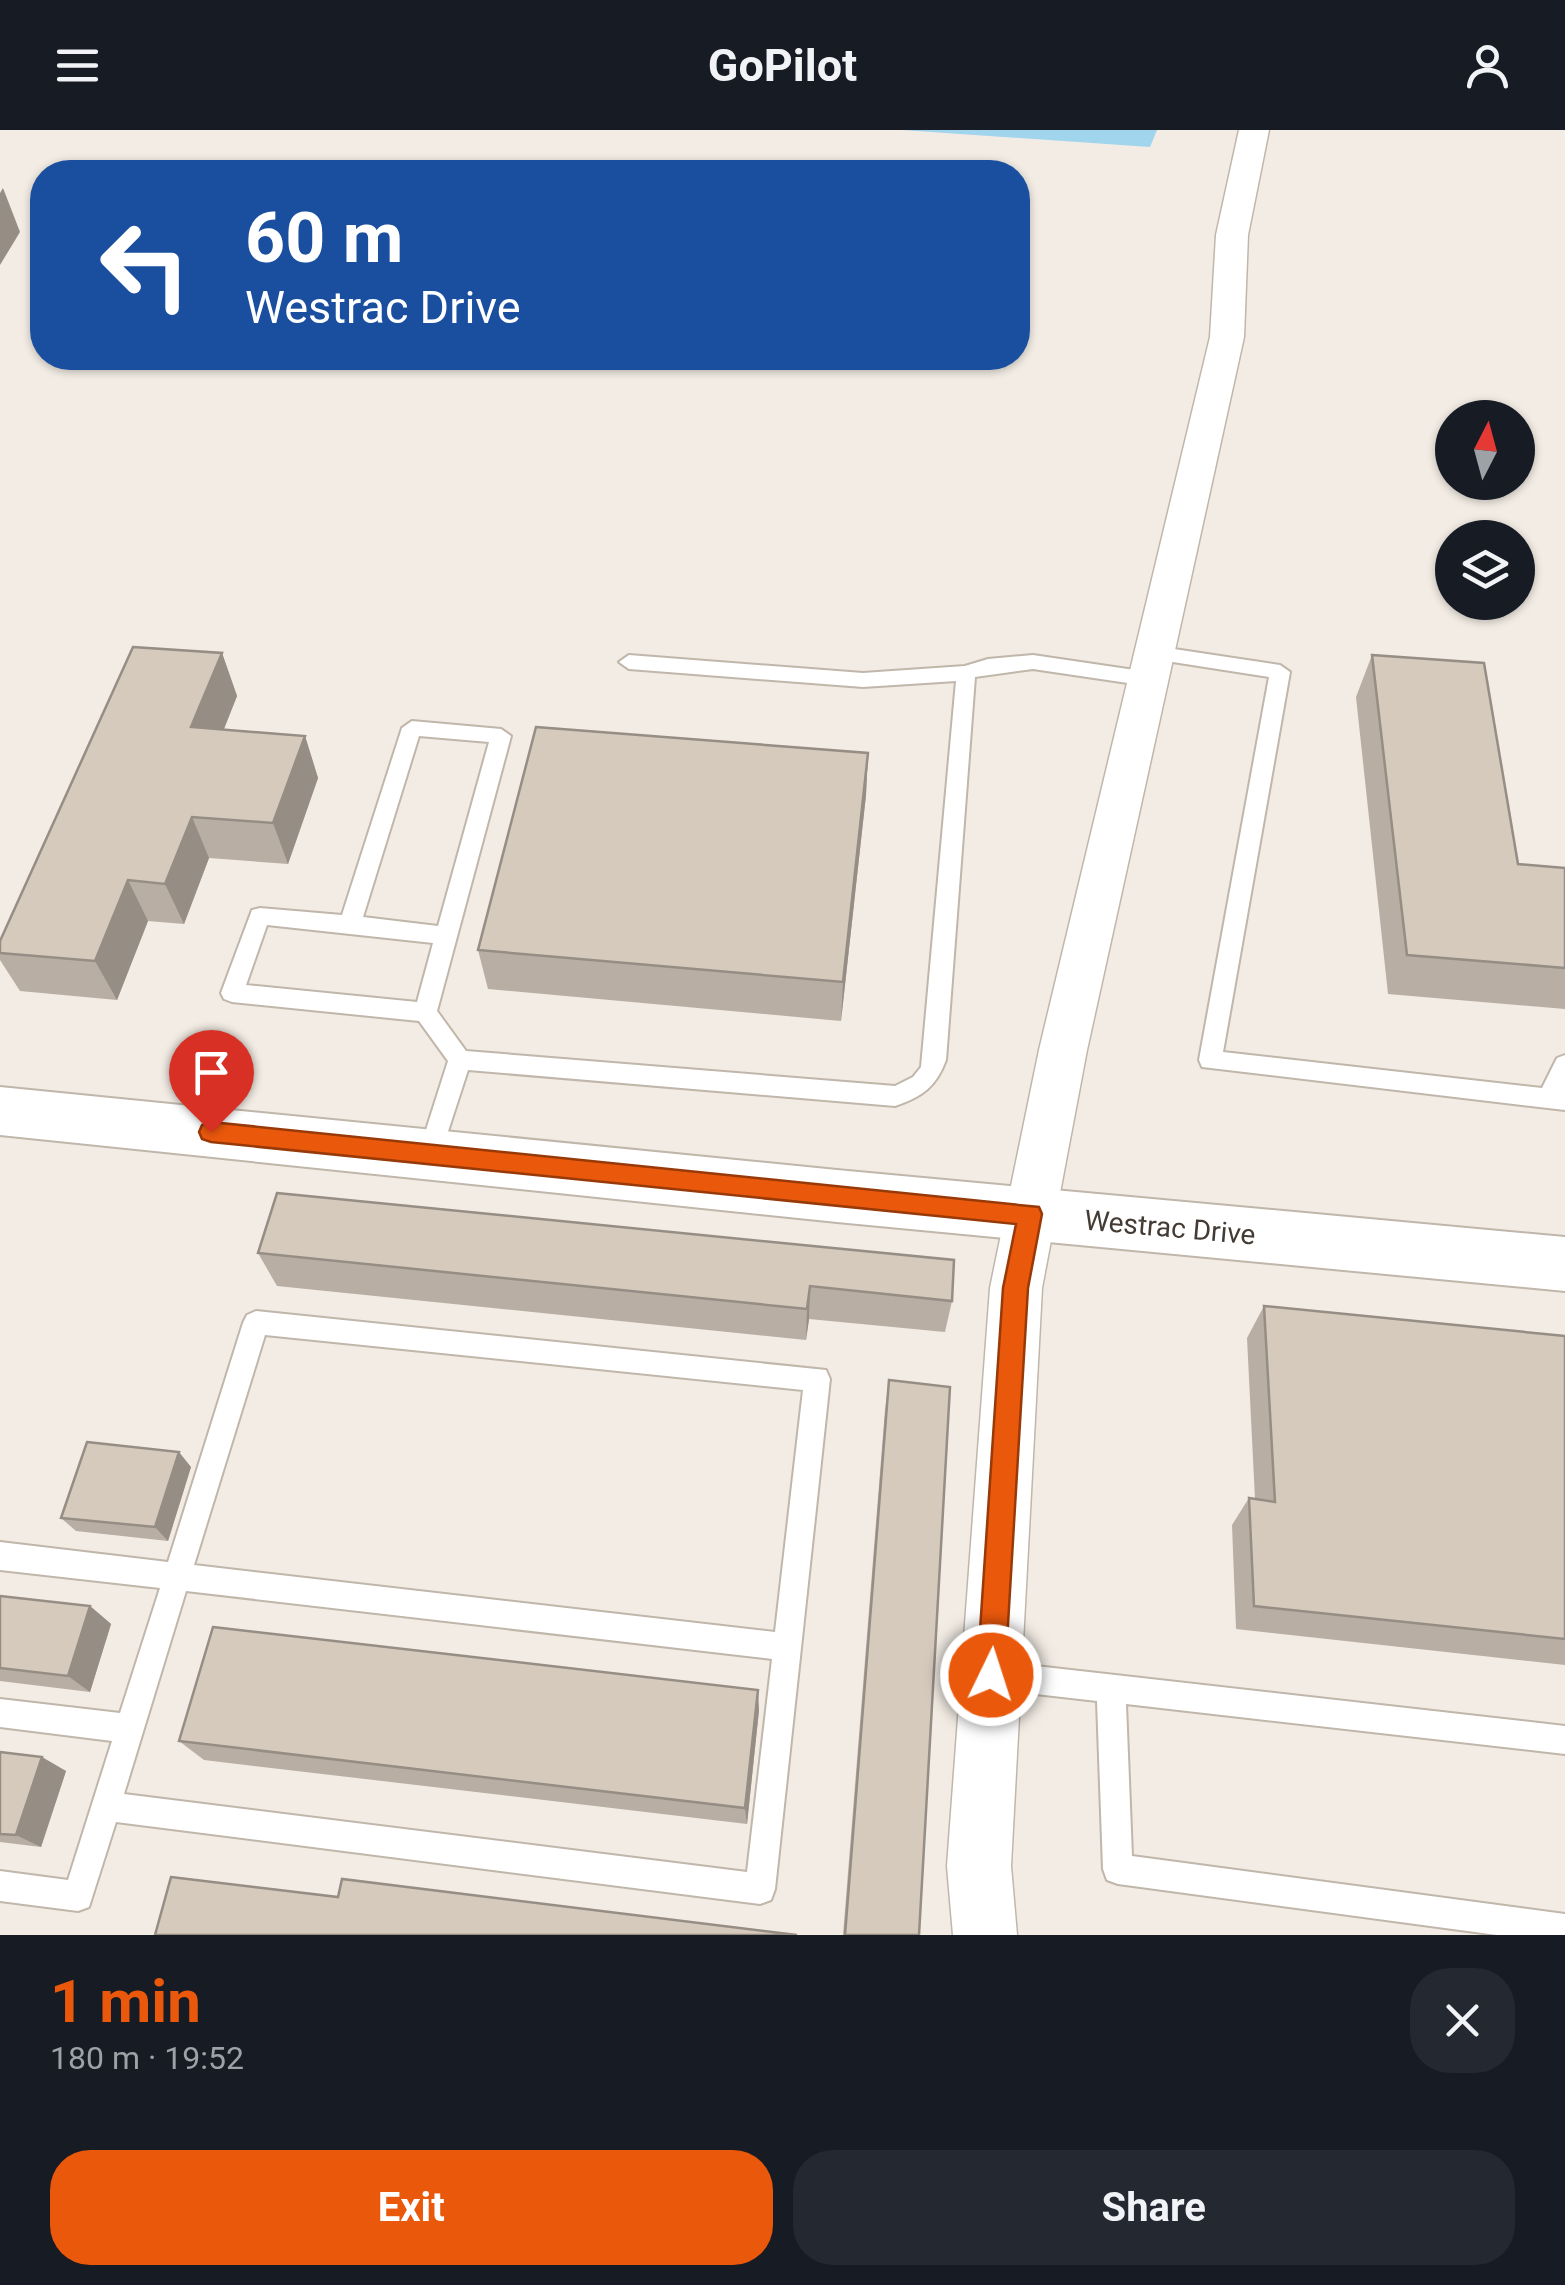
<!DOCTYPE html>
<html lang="en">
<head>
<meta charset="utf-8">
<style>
  body { margin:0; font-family:Roboto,sans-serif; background:#242831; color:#f1f3f6; height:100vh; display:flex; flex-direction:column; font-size:38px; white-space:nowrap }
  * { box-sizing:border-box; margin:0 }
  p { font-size:32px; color:#9ea1a6 }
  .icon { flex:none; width:55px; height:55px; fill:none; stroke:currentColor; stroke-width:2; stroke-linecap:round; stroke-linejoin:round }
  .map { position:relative; height:1805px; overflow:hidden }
  .details { display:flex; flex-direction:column; background:#171b24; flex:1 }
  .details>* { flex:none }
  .top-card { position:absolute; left:30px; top:30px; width:1000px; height:210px; border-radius:40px; box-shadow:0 2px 8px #0004; background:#1a4fa0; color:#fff; overflow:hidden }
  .needle { width:65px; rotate:6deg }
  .controls { position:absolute; left:1435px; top:270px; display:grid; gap:20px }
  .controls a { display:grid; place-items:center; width:100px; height:100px; border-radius:50%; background:#171b24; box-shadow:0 2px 8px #0004; font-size:50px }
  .pin { position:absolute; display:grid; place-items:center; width:85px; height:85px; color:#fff; margin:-102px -42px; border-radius:50% 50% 50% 0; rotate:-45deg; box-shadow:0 0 10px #0007 }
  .pin .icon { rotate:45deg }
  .me { position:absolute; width:110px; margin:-55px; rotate:4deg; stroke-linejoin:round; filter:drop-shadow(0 0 8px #0008) }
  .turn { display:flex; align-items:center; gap:35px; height:210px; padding:0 50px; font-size:45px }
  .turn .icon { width:130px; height:130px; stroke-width:2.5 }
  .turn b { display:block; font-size:70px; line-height:85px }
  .round { display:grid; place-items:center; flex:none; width:105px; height:105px; border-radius:40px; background:#242831 }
  .overview { display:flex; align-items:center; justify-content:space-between; height:170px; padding:0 50px }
  h1 { font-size:60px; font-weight:700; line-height:75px; color:#ea580c }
  .cta { display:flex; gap:20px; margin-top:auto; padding:20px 50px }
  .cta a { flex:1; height:115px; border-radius:40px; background:#ea580c; color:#fff; font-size:40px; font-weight:700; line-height:115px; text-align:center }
  .cta a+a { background:#242831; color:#f1f3f6 }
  header { display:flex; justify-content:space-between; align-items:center; height:130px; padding:0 50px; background:#171b24; font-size:45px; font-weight:700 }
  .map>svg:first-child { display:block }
  .water { fill:#a1d5ee }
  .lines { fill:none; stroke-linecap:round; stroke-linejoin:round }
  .service-casing { stroke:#c0b6aa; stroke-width:4 }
  .minor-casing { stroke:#c0b6aa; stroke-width:3 }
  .tertiary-casing { stroke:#c0b6aa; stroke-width:4 }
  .service { fill:#fff; fill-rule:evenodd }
  .minor { fill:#fff; fill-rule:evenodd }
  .tertiary { fill:#fff; fill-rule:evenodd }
  .wall { fill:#b8aea3 }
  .shaded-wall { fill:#968d84 }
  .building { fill:#d6cabd; stroke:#968d84; stroke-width:2.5 }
  .route { fill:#ea580c; stroke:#983908; stroke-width:2.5 }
  .labels { text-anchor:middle; stroke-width:8; stroke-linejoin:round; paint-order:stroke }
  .street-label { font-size:28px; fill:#443c34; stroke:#fff }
</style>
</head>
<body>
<header><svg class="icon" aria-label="menu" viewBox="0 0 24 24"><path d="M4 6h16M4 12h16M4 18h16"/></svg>GoPilot<svg class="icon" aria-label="person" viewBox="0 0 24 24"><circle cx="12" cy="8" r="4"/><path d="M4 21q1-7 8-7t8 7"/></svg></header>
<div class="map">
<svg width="1565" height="1805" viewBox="0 0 1565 1805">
  <rect width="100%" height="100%" fill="#f2ece4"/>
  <polygon class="water" points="902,0 1157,0 1150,17"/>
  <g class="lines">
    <g class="service-casing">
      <g id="service">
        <polygon points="1154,516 1280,535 1290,542 1223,922 1542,958 1557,928 1565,925 1565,980 1202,937 1199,930 1269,547 1147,528 1144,523"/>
        <path d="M629,525L863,543L965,536L988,529L1033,525L1148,542L1158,549L1148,556L1033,539L975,547L946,930C936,957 922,967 895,976L468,940L438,1032L430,1035L422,1032L418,1025L448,931L419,891L232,872L224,869L221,863L252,780L260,778L342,785L402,598L412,591L501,599L511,606L437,881L466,921L895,956L913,947L921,937L956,551L863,557L629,539L619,532ZM419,606L489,612L438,796L363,787ZM267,795L433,813L417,872L246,855Z"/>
        <path d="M256,1181L826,1240L830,1249L775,1759L771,1770L760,1774L116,1692L89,1777L78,1781L0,1771V1741L68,1750L112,1611L0,1597V1569L120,1583L160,1458L0,1440V1412L168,1432L243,1193L247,1185ZM265,1205L803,1260L775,1502L194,1435ZM186,1461L772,1529L747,1742L124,1664Z"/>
        <polygon points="992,1531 1565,1596 1565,1624 1126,1574 1132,1726 1565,1784 1565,1805 1497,1805 1118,1754 1107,1750 1103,1739 1097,1571 992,1559 982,1555 978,1545 982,1535"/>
      </g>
    </g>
    <g class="minor-casing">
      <polygon id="minor" points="1239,0 1269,0 1248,105 1244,207 1087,920 1042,1158 1011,1736 1017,1805 953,1805 947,1736 990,1158 1039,920 1210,207 1216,105"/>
    </g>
    <g class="tertiary-casing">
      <polygon id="tertiary" points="0,957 837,1040 1565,1107 1565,1161 837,1092 0,1005"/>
    </g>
    <use href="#service" class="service"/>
    <use href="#minor" class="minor"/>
    <use href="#tertiary" class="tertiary"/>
  </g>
  <g class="wall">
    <polygon points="222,523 237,566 224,599 305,606 318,648 288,734 209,728 184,794 148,791 117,870 20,861 0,830 0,811"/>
    <polygon points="1372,525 1518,734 1565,738 1565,879 1388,864 1356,567"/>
    <polygon points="868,623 866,665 841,891 488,859 478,820"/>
    <polygon points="277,1063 952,1171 945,1202 809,1189 806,1210 277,1156 258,1123"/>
    <polygon points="1264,1176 1565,1206 1565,1535 1236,1499 1232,1395 1249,1368 1255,1369 1247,1208"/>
    <polygon points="889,1250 919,1805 843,1805 885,1280"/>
    <polygon points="191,1337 168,1411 76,1401 61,1388"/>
    <polygon points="0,1466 90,1476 111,1494 90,1562 0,1551"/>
    <polygon points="759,1580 747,1694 204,1630 179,1611"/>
    <polygon points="0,1622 66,1641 41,1717 0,1712"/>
  </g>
  <g class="shaded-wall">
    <polygon points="3,58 20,102 0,135 0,63"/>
    <polygon points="222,523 237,566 208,639 191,597"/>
    <polygon points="305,606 318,648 288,734 273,693"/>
    <polygon points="868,623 866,665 841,891 843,852"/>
    <polygon points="192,687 209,728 184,794 165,754"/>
    <polygon points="128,750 148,791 117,870 95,831"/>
    <polygon points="810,1156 809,1189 806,1210 807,1179"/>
    <polygon points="179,1322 191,1337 168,1411 155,1397"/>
    <polygon points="90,1476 111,1494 90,1562 68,1546"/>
    <polygon points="758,1560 759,1580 747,1694 745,1678"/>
    <polygon points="42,1627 66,1641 41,1717 16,1705"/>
  </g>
  <g class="building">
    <polygon points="133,517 222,523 191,597 305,606 273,693 192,687 165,754 128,750 95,831 0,823 0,811"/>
    <polygon points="1372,525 1484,533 1518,734 1565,738 1565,838 1407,825"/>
    <polygon points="536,597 868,623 843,852 478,820"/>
    <polygon points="277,1063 954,1130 952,1171 810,1156 807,1179 258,1123"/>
    <polygon points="1264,1176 1565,1206 1565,1509 1254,1476 1249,1368 1275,1372"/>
    <polygon points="889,1250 950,1257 919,1805 845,1805"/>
    <polygon points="87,1312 179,1322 155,1397 61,1388"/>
    <polygon points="0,1466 90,1476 68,1546 0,1538"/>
    <polygon points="213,1497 758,1560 745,1678 179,1611"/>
    <polygon points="0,1622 42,1627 16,1705 0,1704"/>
    <polygon points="171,1747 338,1767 342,1749 797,1805 155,1805"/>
  </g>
  <polygon class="route" points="211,992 1039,1077 1042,1084 1028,1158 1005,1545 1001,1555 991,1559 981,1555 977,1545 1003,1158 1016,1094 211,1012 202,1009 199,1002 202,995"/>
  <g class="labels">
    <g class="street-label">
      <text transform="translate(1170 1097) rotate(5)" y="10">Westrac Drive</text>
    </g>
  </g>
</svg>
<div class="controls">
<a><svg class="needle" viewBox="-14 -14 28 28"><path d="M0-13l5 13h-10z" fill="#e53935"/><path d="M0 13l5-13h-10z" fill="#9ea1a6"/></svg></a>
<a><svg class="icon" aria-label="layers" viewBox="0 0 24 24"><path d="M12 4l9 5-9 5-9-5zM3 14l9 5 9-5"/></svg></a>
</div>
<div class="pin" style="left:211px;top:1002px;background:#d93025"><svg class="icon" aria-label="arrive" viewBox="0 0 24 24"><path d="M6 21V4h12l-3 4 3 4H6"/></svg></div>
<svg class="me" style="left:991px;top:1545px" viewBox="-20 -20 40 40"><circle r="17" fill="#ea580c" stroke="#fff" stroke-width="3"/><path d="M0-11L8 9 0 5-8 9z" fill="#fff"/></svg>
<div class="top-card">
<div class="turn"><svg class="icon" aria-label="left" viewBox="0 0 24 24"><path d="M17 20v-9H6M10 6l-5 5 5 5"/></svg><div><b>60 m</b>Westrac Drive</div></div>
</div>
</div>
<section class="details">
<div class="overview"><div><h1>1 min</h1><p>180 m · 19:52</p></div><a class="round"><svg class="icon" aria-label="close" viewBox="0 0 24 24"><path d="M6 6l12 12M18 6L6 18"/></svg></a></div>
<div class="cta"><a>Exit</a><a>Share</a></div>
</section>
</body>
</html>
